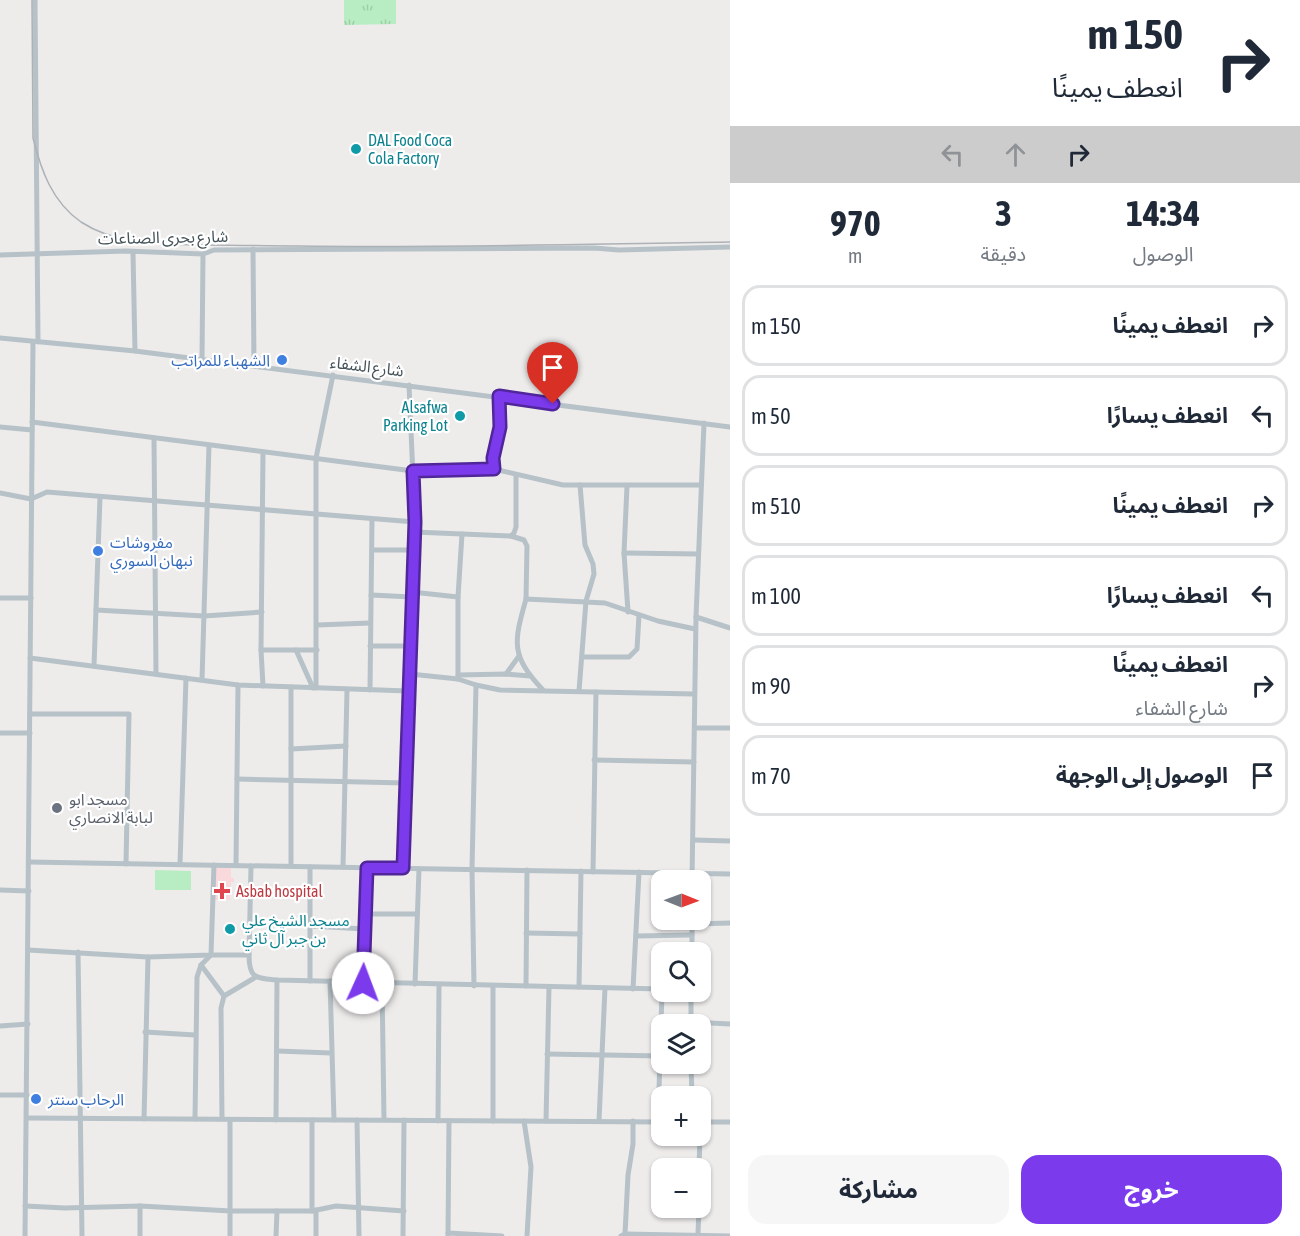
<!DOCTYPE html>
<html lang="ar">
<head>
<meta charset="utf-8">
<style>
  body { margin:0; font-family:"Asap Condensed","Noto Sans Arabic",sans-serif; background:#f6f6f7; color:#1f2937; direction:rtl; height:100vh; display:flex; flex-direction:column; font-size:22px; white-space:nowrap }
  * { box-sizing:border-box; margin:0 }
  p { font-size:20px; color:#747a83 }
  .icon { flex:none; width:33px; height:33px; fill:none; stroke:currentColor; stroke-width:2; stroke-linecap:round; stroke-linejoin:round }
  .map { position:relative; flex:1; overflow:hidden; direction:ltr }
  .drawer { display:flex; flex-direction:column; background:#fff; width:570px }
  .drawer>* { flex:none }
  .guide { background:#fff; color:#1f2937; overflow:hidden }
  .needle { width:39px; rotate:91deg }
  .tools { position:absolute; left:651px; top:870px; display:grid; gap:12px }
  .tools a { display:grid; place-items:center; width:60px; height:60px; border-radius:12px; background:#fff; box-shadow:0 2px 4px #0004; font-size:30px }
  .pin { position:absolute; display:grid; place-items:center; width:51px; height:51px; color:#fff; margin:-62px -26px; border-radius:50% 50% 50% 0; rotate:-45deg; box-shadow:0 0 6px #0007 }
  .pin .icon { rotate:45deg }
  .me { position:absolute; width:66px; margin:-33px; rotate:2deg; stroke-linejoin:round; filter:drop-shadow(0 0 4px #0008) }
  .turn { display:flex; align-items:center; gap:21px; height:126px; padding:0 18px; font-size:27px }
  .turn .icon { width:78px; height:78px; stroke-width:2.5 }
  .turn b { display:block; font-size:42px; line-height:51px }
  .lanes { display:flex; align-items:center; height:57px; padding:0 18px; background:#0003; justify-content:center; gap:30px; direction:ltr }
  .lanes .off { opacity:.35 }
  .eta { display:flex; justify-content:space-evenly; align-items:center; height:102px; text-align:center }
  .eta b { font-size:36px; font-weight:700; line-height:42px }
  .primary-button { display:flex; gap:12px; margin-top:auto; padding:12px 18px }
  .primary-button a { flex:1; height:69px; border-radius:18px; background:#7c3aed; color:#fff; font-size:24px; font-weight:700; line-height:69px; text-align:center }
  .primary-button a+a { background:#f6f6f7; color:#1f2937 }
  ul { padding:0; list-style:none }
  li { display:flex; align-items:center; gap:18px; height:81px; margin:0 12px 9px; padding:0 6px; border:3px solid #e0e1e3; border-radius:18px }
  li div { flex:1 }
  li b { display:block; font-size:22px }
  li em { font-style:normal }
  main { display:flex; flex:1; min-height:0 }
  .map>svg:first-child { display:block }
  .medical { fill:#fad9dc }
  .grass { fill:url(#grass-tufts) }
  .garden { fill:#b8edc4 }
  .lines { fill:none; stroke-linecap:round; stroke-linejoin:round }
  .minor { stroke:#b6c2c8; stroke-width:5 }
  .rail { stroke:#adb2b6; stroke-width:1.5 }
  .route-casing { stroke:#51269a; stroke-width:15 }
  .route { stroke:#7c3aed; stroke-width:10 }
  .culture-dot { fill:#0f9aa8; stroke:#fff; stroke-width:2 }
  .shop-dot { fill:#3f7fe0; stroke:#fff; stroke-width:2 }
  .worship-dot { fill:#6b7280; stroke:#fff; stroke-width:2 }
  .health-dot { fill:#e0444e; stroke:#fff; stroke-width:2 }
  .labels { text-anchor:middle; stroke-width:4.5; stroke-linejoin:round; paint-order:stroke }
  .culture-label { font-size:16px; fill:#0d838f; stroke:#fff; text-anchor:start }
  .street-label { font-size:16px; fill:#445258; stroke:#fff }
  .shop-label { font-size:16px; fill:#366cbe; stroke:#fff; text-anchor:start }
  .worship-label { font-size:16px; fill:#5b616d; stroke:#fff; text-anchor:start }
  .health-label { font-size:16px; fill:#be3a42; stroke:#fff; text-anchor:start }
</style>
</head>
<body>
<main>
<section class="drawer">
<div class="guide">
<div class="turn"><svg class="icon" aria-label="right" viewBox="0 0 24 24"><path d="M7 20v-9h11M14 6l5 5-5 5"/></svg><div><b>150 m</b>انعطف يمينًا</div></div>
<div class="lanes"><svg class="icon off" aria-label="left" viewBox="0 0 24 24"><path d="M17 20v-9H6M10 6l-5 5 5 5"/></svg><svg class="icon off" aria-label="ahead" viewBox="0 0 24 24"><path d="M12 20V5M6 11l6-6 6 6"/></svg><svg class="icon" aria-label="right" viewBox="0 0 24 24"><path d="M7 20v-9h11M14 6l5 5-5 5"/></svg></div>
</div>
<div class="eta">
<div><b>14:34</b><p>الوصول</p></div>
<div><b>3</b><p>دقيقة</p></div>
<div><b>970</b><p>m</p></div>
</div>
<ul>
<li><svg class="icon" aria-label="right" viewBox="0 0 24 24"><path d="M7 20v-9h11M14 6l5 5-5 5"/></svg><div><b>انعطف يمينًا</b></div><em>150 m</em></li>
<li><svg class="icon" aria-label="left" viewBox="0 0 24 24"><path d="M17 20v-9H6M10 6l-5 5 5 5"/></svg><div><b>انعطف يسارًا</b></div><em>50 m</em></li>
<li><svg class="icon" aria-label="right" viewBox="0 0 24 24"><path d="M7 20v-9h11M14 6l5 5-5 5"/></svg><div><b>انعطف يمينًا</b></div><em>510 m</em></li>
<li><svg class="icon" aria-label="left" viewBox="0 0 24 24"><path d="M17 20v-9H6M10 6l-5 5 5 5"/></svg><div><b>انعطف يسارًا</b></div><em>100 m</em></li>
<li><svg class="icon" aria-label="right" viewBox="0 0 24 24"><path d="M7 20v-9h11M14 6l5 5-5 5"/></svg><div><b>انعطف يمينًا</b><p>شارع الشفاء</p></div><em>90 m</em></li>
<li><svg class="icon" aria-label="arrive" viewBox="0 0 24 24"><path d="M6 21V4h12l-3 4 3 4H6"/></svg><div><b>الوصول إلى الوجهة</b></div><em>70 m</em></li>
</ul>
<div class="primary-button"><a>خروج</a><a>مشاركة</a></div>
</section>
<div class="map">
<svg width="730" height="1236" viewBox="0 0 730 1236">
  <defs>
    <pattern id="grass-tufts" width="24" height="20" patternUnits="userSpaceOnUse" patternTransform="scale(1.5)"><rect width="24" height="20" fill="#b8edc4"/><path d="M3 7l-1-3M5 7V3M7 7l1-3M15 17l-1-3M17 17v-4M19 17l1-3" fill="none" stroke="#9fcdaa"/></pattern>
  </defs>
  <rect width="100%" height="100%" fill="#eeebeb"/>
  <polygon class="medical" points="213,865 231,866 231,878 234,878 234,882 231,882 230,900 213,900"/>
  <polygon class="grass" points="344,0 396,0 396,24 344,25"/>
  <polygon class="garden" points="155,870 191,871 191,890 155,890"/>
  <g class="lines">
    <g class="minor">
      <polyline points="35,0 38,342"/>
      <polyline points="253,249 254,366"/>
      <polyline points="133,253 135,351"/>
      <polyline points="0,255 126,251 203,254 214,250 594,248 619,250 730,247"/>
      <polyline points="0,338 135,351 730,427"/>
      <polyline points="202,359 203,254"/>
      <polyline points="499,396 500,427 493,458 494,469 563,485 701,485"/>
      <polyline points="32,422 413,471 494,469"/>
      <polyline points="0,427 32,430"/>
      <polyline points="154,438 156,674"/>
      <polyline points="627,486 624,553 628,612"/>
      <polyline points="0,493 31,499 47,492 415,522"/>
      <polyline points="414,532 511,536 524,540 527,546 526,599"/>
      <polyline points="511,536 514,533 516,527 516,475"/>
      <polyline points="372,550 414,550"/>
      <polyline points="624,553 698,554"/>
      <polyline points="412,592 458,597 462,534"/>
      <polyline points="371,595 412,597"/>
      <polyline points="458,597 458,679"/>
      <polyline points="0,598 31,598"/>
      <polyline points="96,610 204,616 262,612"/>
      <polyline points="696,617 730,628"/>
      <polyline points="317,625 370,623"/>
      <polyline points="370,646 411,646"/>
      <polyline points="261,650 317,650"/>
      <polyline points="296,650 313,688"/>
      <polyline points="582,657 629,657 637,649 639,615"/>
      <polyline points="30,658 238,685 408,691"/>
      <polyline points="94,666 100,497"/>
      <polyline points="410,674 458,679 476,685 500,690 694,694"/>
      <polyline points="506,674 519,656"/>
      <polyline points="458,675 506,674 530,676"/>
      <polyline points="202,680 209,445"/>
      <polyline points="263,686 261,650 263,452"/>
      <polyline points="291,687 291,866"/>
      <polyline points="316,688 316,458 333,375"/>
      <polyline points="370,690 372,519"/>
      <path d="M543,690C510,655 514,642 526,599L605,603L658,621L695,629"/>
      <polyline points="579,691 586,601 594,574 593,564 585,545 580,485"/>
      <polyline points="30,714 129,714 126,864"/>
      <polyline points="695,728 730,728"/>
      <polyline points="0,733 30,733"/>
      <polyline points="291,749 346,746"/>
      <polyline points="594,760 694,762"/>
      <polyline points="237,779 405,783"/>
      <polyline points="694,840 730,841"/>
      <polyline points="29,862 730,874"/>
      <polyline points="180,864 186,678"/>
      <polyline points="236,865 238,685"/>
      <polyline points="310,867 310,981"/>
      <polyline points="343,867 347,690"/>
      <polyline points="403,868 415,522 409,385"/>
      <polyline points="593,872 596,692"/>
      <polyline points="692,880 696,617 704,423"/>
      <polyline points="0,890 29,891"/>
      <polyline points="366,914 417,914"/>
      <polyline points="692,924 730,923"/>
      <polyline points="310,926 365,929"/>
      <polyline points="526,933 580,934"/>
      <polyline points="636,936 692,935"/>
      <polyline points="28,950 148,957 211,955 214,865"/>
      <polyline points="78,952 82,1236"/>
      <polyline points="692,952 692,920"/>
      <polyline points="249,955 251,866"/>
      <polyline points="201,965 224,996"/>
      <polyline points="330,981 334,1120"/>
      <polyline points="363,983 367,868"/>
      <polyline points="382,983 384,1120"/>
      <polyline points="415,984 419,869"/>
      <polyline points="474,986 472,869 476,685"/>
      <polyline points="526,986 527,870"/>
      <polyline points="579,987 581,871"/>
      <polyline points="633,989 639,872"/>
      <polyline points="691,1022 730,1024"/>
      <polyline points="691,1024 691,992"/>
      <polyline points="0,1026 28,1024"/>
      <polyline points="145,1032 195,1035"/>
      <polyline points="277,1051 331,1053"/>
      <polyline points="547,1054 662,1056"/>
      <polyline points="691,1064 692,1096"/>
      <polyline points="0,1095 27,1095"/>
      <polyline points="27,1118 662,1122"/>
      <polyline points="144,1119 148,957"/>
      <path d="M195,1119L197,977L201,965L211,955H249C249,979 256,978 277,980L662,989"/>
      <polyline points="222,1119 221,1008 224,996 256,977"/>
      <polyline points="230,1120 230,1236"/>
      <polyline points="276,1120 277,980"/>
      <polyline points="312,1120 312,1211"/>
      <polyline points="357,1120 359,1236"/>
      <polyline points="438,1121 439,985"/>
      <polyline points="493,1121 493,986"/>
      <polyline points="524,1121 531,1167 527,1236"/>
      <polyline points="546,1121 549,987"/>
      <polyline points="599,1121 605,988"/>
      <polyline points="658,1122 662,992"/>
      <polyline points="700,1122 730,1122"/>
      <polyline points="699,1168 700,1136"/>
      <polyline points="25,1206 65,1208 140,1206 231,1211 312,1211 336,1206 404,1211"/>
      <polyline points="140,1206 140,1236"/>
      <polyline points="448,1233 502,1236"/>
      <polyline points="625,1234 628,1175 633,1144 633,1121"/>
      <polyline points="698,1234 699,1208"/>
      <polyline points="25,1236 33,342"/>
      <polyline points="276,1236 277,1211"/>
      <polyline points="316,1236 316,1210"/>
      <polyline points="403,1236 404,1120"/>
      <polyline points="448,1236 449,1121"/>
      <polyline points="621,1236 625,1234 729,1236"/>
    </g>
    <path class="rail" d="M32,0L33,138C41,170 52,202 81,222C118,246 162,244 204,245C236,245 267,246 299,246C443,248 586,244 730,242"/>
  </g>
  <g class="lines">
    <g class="route-casing">
      <polyline id="route" points="363,983 367,868 403,868 415,522 413,471 494,469 493,458 500,427 499,396 553,404"/>
    </g>
    <use href="#route" class="route"/>
  </g>
  <g class="culture-dot">
    <circle cx="356" cy="149" r="6"/>
    <circle cx="460" cy="416" r="6"/>
    <circle cx="230" cy="929" r="6"/>
  </g>
  <g class="shop-dot">
    <circle cx="282" cy="360" r="6"/>
    <circle cx="98" cy="551" r="6"/>
    <circle cx="36" cy="1099" r="6"/>
  </g>
  <circle class="worship-dot" cx="57" cy="808" r="6"/>
  <path class="health-dot" d="M219 882h6v6h6v6h-6v6h-6v-6h-6v-6h6z"/>
  <g class="labels">
    <g class="culture-label">
      <text x="368" y="146">DAL Food Coca<tspan x="368" dy="18">Cola Factory</tspan></text>
      <text x="448" y="413" text-anchor="end">Alsafwa<tspan x="448" dy="18">Parking Lot</tspan></text>
      <text x="242" y="926">مسجد الشيخ علي<tspan x="242" dy="18">بن جبر آل ثاني</tspan></text>
    </g>
    <g class="street-label">
      <text transform="translate(163 237) rotate(-1)" y="6">شارع بحرى الصناعات</text>
      <text transform="translate(367 366) rotate(7)" y="6">شارع الشفاء</text>
    </g>
    <g class="shop-label">
      <text x="270" y="366" text-anchor="end">الشهباء للمراتب</text>
      <text x="110" y="548">مفروشات<tspan x="110" dy="18">نبهان السوري</tspan></text>
      <text x="48" y="1105">الرحاب سنتر</text>
    </g>
    <g class="worship-label">
      <text x="69" y="805">مسجد ابو<tspan x="69" dy="18">لبابة الانصاري</tspan></text>
    </g>
    <g class="health-label">
      <text x="236" y="897">Asbab hospital</text>
    </g>
  </g>
</svg>
<div class="tools">
<a><svg class="needle" viewBox="-14 -14 28 28"><path d="M0-13l5 13h-10z" fill="#e53935"/><path d="M0 13l5-13h-10z" fill="#747a83"/></svg></a>
<a><svg class="icon" aria-label="search" viewBox="0 0 24 24"><circle cx="10" cy="10" r="6"/><path d="M15 15l6 6"/></svg></a>
<a><svg class="icon" aria-label="layers" viewBox="0 0 24 24"><path d="M12 4l9 5-9 5-9-5zM3 14l9 5 9-5"/></svg></a>
<a>+</a>
<a>−</a>
</div>
<div class="pin" style="left:553px;top:404px;background:#d93025"><svg class="icon" aria-label="arrive" viewBox="0 0 24 24"><path d="M6 21V4h12l-3 4 3 4H6"/></svg></div>
<svg class="me" style="left:363px;top:983px" viewBox="-20 -20 40 40"><circle r="19" fill="#fff"/><path d="M0-13L10 11 0 6-10 11z" fill="#7c3aed"/></svg>
</div>
</main>
</body>
</html>
